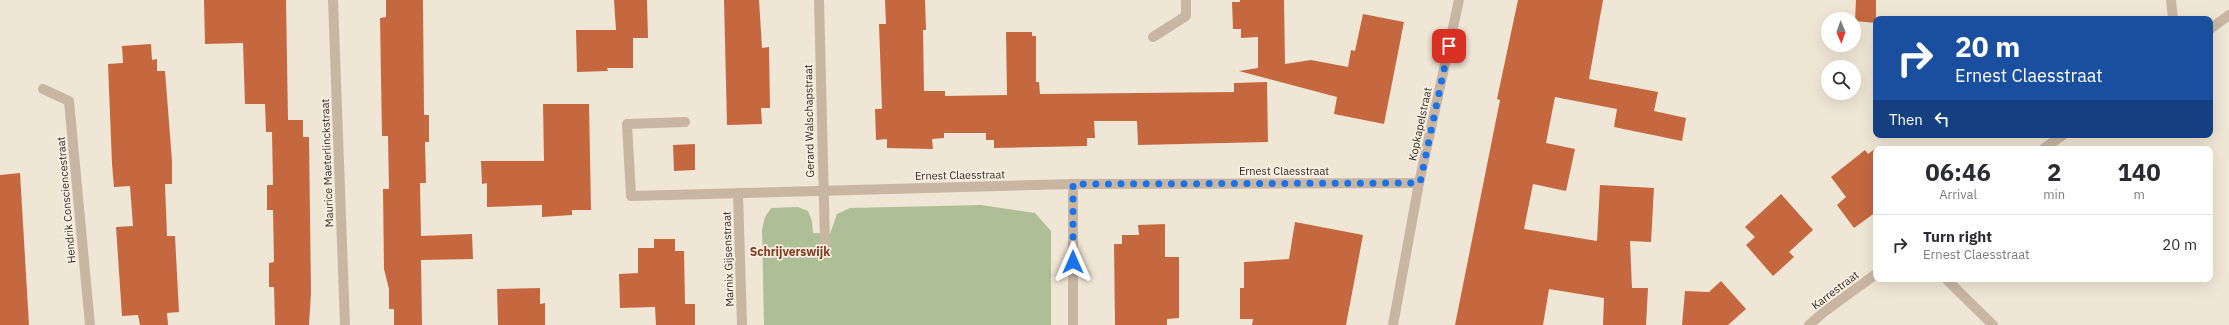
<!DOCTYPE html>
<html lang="en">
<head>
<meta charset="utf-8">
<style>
  body { margin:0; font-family:"IBM Plex Sans",sans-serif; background:#f7f7f7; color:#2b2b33; height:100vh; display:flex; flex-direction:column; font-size:15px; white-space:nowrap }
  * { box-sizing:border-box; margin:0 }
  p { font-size:13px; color:#7c7c81 }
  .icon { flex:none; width:22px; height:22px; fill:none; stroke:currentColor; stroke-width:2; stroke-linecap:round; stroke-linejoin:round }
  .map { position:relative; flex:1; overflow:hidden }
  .details { position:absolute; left:1873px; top:146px; width:340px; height:136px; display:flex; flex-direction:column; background:#fff; border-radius:8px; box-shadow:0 4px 16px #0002 }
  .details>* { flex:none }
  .hud { position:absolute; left:1873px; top:16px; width:340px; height:122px; border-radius:8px; box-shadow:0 4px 16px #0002; background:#1a4fa0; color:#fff; overflow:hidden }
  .needle { width:26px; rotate:178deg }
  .tools { position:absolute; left:1821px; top:12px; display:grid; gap:8px }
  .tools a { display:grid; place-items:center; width:40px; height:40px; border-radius:50%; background:#fff; box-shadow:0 4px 16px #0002; font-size:20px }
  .pin { position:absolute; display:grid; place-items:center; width:34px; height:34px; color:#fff; margin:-17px; border-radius:8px; box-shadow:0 2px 6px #0006 }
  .me { position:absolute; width:44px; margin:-22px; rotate:0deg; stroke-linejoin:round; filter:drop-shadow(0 0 3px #0008) }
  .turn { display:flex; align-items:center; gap:14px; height:84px; padding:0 16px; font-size:18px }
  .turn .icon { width:52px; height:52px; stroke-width:2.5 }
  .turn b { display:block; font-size:28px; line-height:34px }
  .then { display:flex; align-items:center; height:38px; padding:0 16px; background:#0003; gap:8px; font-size:15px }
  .eta { display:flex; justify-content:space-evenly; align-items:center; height:68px; text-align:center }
  .eta b { font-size:24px; font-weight:700; line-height:28px }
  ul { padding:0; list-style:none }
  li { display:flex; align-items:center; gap:12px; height:60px; padding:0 16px; border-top:1px solid #e1e1e2 }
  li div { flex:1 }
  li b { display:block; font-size:15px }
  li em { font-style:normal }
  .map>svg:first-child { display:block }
  .green { fill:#aebe97 }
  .building { fill:#c5683f }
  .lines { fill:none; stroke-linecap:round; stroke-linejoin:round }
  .minor { stroke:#c8b6a2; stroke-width:10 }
  .route { stroke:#1a73e8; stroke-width:7; stroke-dasharray:0 12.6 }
  .labels { text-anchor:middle; stroke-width:3.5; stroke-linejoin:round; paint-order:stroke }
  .street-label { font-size:11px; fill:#322a25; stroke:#f8efe2 }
  .neighbourhood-label { font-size:12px; font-weight:bold; fill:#803c1f; stroke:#f8efe2 }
</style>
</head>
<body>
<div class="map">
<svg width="2229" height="325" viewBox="0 0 2229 325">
  <rect width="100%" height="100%" fill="#f0e6d6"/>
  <polygon class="green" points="981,205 1035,213 1051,231 1051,325 764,325 762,230 765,217 771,208 798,207 808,211 812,221 813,233 830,234 837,214 850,208"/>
  <g class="building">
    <polygon points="204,0 286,0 288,120 303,120 303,137 309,137 311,293 309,325 275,325 274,287 269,287 269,263 274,262 273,210 267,210 267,185 273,185 272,132 266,132 265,104 245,104 243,43 205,44"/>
    <polygon points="386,0 423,0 424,115 429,115 429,142 425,142 426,183 420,183 421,236 472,234 473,259 421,260 422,325 394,325 394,309 389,309 389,289 384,269 383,189 389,189 388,136 382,136 380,18 386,17"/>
    <polygon points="614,0 647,0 648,38 633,38 633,68 607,68 608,71 577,72 576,30 616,30"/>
    <polygon points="724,0 759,0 762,48 769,47 770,108 761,108 762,124 727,125"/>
    <polygon points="885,0 925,0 926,30 923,30 924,91 945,91 945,96 1007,95 1006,32 1032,32 1032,36 1036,36 1036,82 1039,82 1040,94 1234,92 1234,83 1267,82 1268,142 1138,145 1137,121 1094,121 1095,138 1087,138 1087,146 994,148 994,140 986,140 986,133 944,133 944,138 932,139 933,149 887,148 887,139 876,140 875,109 882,109 879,24 886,24"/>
    <polygon points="1240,0 1284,0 1285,64 1311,60 1348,67 1351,50 1355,51 1363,14 1404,22 1384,124 1334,114 1337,97 1239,71 1258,68 1258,37 1241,38 1241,29 1233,29 1232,2 1240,2"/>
    <polygon points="1518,0 1603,0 1589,79 1658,92 1654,111 1686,118 1682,141 1614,127 1617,109 1555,97 1546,143 1575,149 1566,191 1533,184 1524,229 1597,241 1600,185 1654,188 1651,242 1630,241 1632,288 1648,288 1646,325 1603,325 1604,298 1549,289 1543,325 1455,325 1500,100 1497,99"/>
    <polygon points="1856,0 1876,0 1876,23 1855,21"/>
    <polygon points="151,44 152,60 157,59 157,71 165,71 172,161 172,184 165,184 167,236 175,236 179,312 167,313 168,325 140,325 138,315 122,316 116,227 133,226 130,186 114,187 112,164 108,64 123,63 122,46"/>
    <polygon points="543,104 589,104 591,210 572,210 572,215 542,217 542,205 487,207 487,183 482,184 481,161 544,161"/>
    <polygon points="695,144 695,170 674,171 673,145"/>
    <polygon points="1876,148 1876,212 1854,228 1837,205 1846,197 1831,177 1865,150 1868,154"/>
    <polygon points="20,173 29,325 0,325 0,175"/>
    <polygon points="1781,194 1813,230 1789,252 1794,257 1773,276 1746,245 1755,237 1745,227"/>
    <polygon points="1295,222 1363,235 1346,325 1252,325 1253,319 1240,319 1240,288 1244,288 1244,262 1289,259"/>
    <polygon points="1165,224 1165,257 1179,257 1179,318 1167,319 1167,325 1115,325 1114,244 1122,244 1122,235 1139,235 1138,225"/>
    <polygon points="654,239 675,239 675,251 684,251 685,304 695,304 695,325 656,325 655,307 620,308 619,274 638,273 638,248 654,248"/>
    <polygon points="1721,281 1746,309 1728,325 1682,325 1685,291 1709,292"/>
    <polygon points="540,288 540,304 545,303 545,325 498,325 497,289"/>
  </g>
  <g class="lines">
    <g class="minor">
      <polyline points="333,0 345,325"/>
      <polyline points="819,0 825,242"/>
      <polyline points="2171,0 2173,19"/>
      <polyline points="2210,29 2229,15"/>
      <polyline points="1153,37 1186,16 1186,0"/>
      <polyline points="43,89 69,101 90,325"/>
      <polyline points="685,122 627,124 631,196 1073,184 1419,183"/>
      <polyline points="2043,149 2063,135"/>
      <polyline points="738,193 742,325"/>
      <polyline points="1946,279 1993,325"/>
      <polyline points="1073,325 1073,184"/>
      <polyline points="1393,325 1419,183 1459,0"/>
      <polyline points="1809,325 1824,312 1876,274"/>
    </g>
  </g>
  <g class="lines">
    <polyline class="route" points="1073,262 1073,184 1420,183 1449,46"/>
  </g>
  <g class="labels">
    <g class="street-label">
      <text transform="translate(809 121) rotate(-91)" y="4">Gerard Walschapstraat</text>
      <text transform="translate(1420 124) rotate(-78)" y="4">Kopkapelstraat</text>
      <text transform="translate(327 163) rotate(-92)" y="4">Maurice Maeterlinckstraat</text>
      <text x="1284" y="175">Ernest Claesstraat</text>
      <text transform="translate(960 175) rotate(-1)" y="4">Ernest Claesstraat</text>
      <text transform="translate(66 200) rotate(-95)" y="4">Hendrik Consciencestraat</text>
      <text transform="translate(728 259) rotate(-92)" y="4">Marnix Gijsenstraat</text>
      <text transform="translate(1835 290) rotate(-37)" y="4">Karrestraat</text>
    </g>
    <g class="neighbourhood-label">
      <text x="790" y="256">Schrijverswijk</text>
    </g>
  </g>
</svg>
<div class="tools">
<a><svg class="needle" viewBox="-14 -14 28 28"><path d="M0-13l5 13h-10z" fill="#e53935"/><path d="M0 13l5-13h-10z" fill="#7c7c81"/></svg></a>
<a><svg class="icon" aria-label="search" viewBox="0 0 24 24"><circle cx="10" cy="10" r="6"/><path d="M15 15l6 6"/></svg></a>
</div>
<div class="pin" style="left:1449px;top:46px;background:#d93025"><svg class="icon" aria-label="arrive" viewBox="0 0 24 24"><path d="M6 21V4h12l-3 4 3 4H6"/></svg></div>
<svg class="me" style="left:1073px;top:262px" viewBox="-20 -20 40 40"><path d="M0-17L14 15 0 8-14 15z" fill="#1a73e8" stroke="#fff" stroke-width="4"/></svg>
<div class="hud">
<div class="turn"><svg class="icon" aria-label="right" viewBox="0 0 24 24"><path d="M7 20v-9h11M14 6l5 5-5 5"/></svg><div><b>20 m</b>Ernest Claesstraat</div></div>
<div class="then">Then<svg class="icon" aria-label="left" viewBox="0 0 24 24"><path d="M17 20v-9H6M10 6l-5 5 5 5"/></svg></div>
</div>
<section class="details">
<div class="eta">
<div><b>06:46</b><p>Arrival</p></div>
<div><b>2</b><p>min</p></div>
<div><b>140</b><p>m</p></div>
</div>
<ul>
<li><svg class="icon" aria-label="right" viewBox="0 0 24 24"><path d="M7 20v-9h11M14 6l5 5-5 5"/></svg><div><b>Turn right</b><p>Ernest Claesstraat</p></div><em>20 m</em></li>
</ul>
</section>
</div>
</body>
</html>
